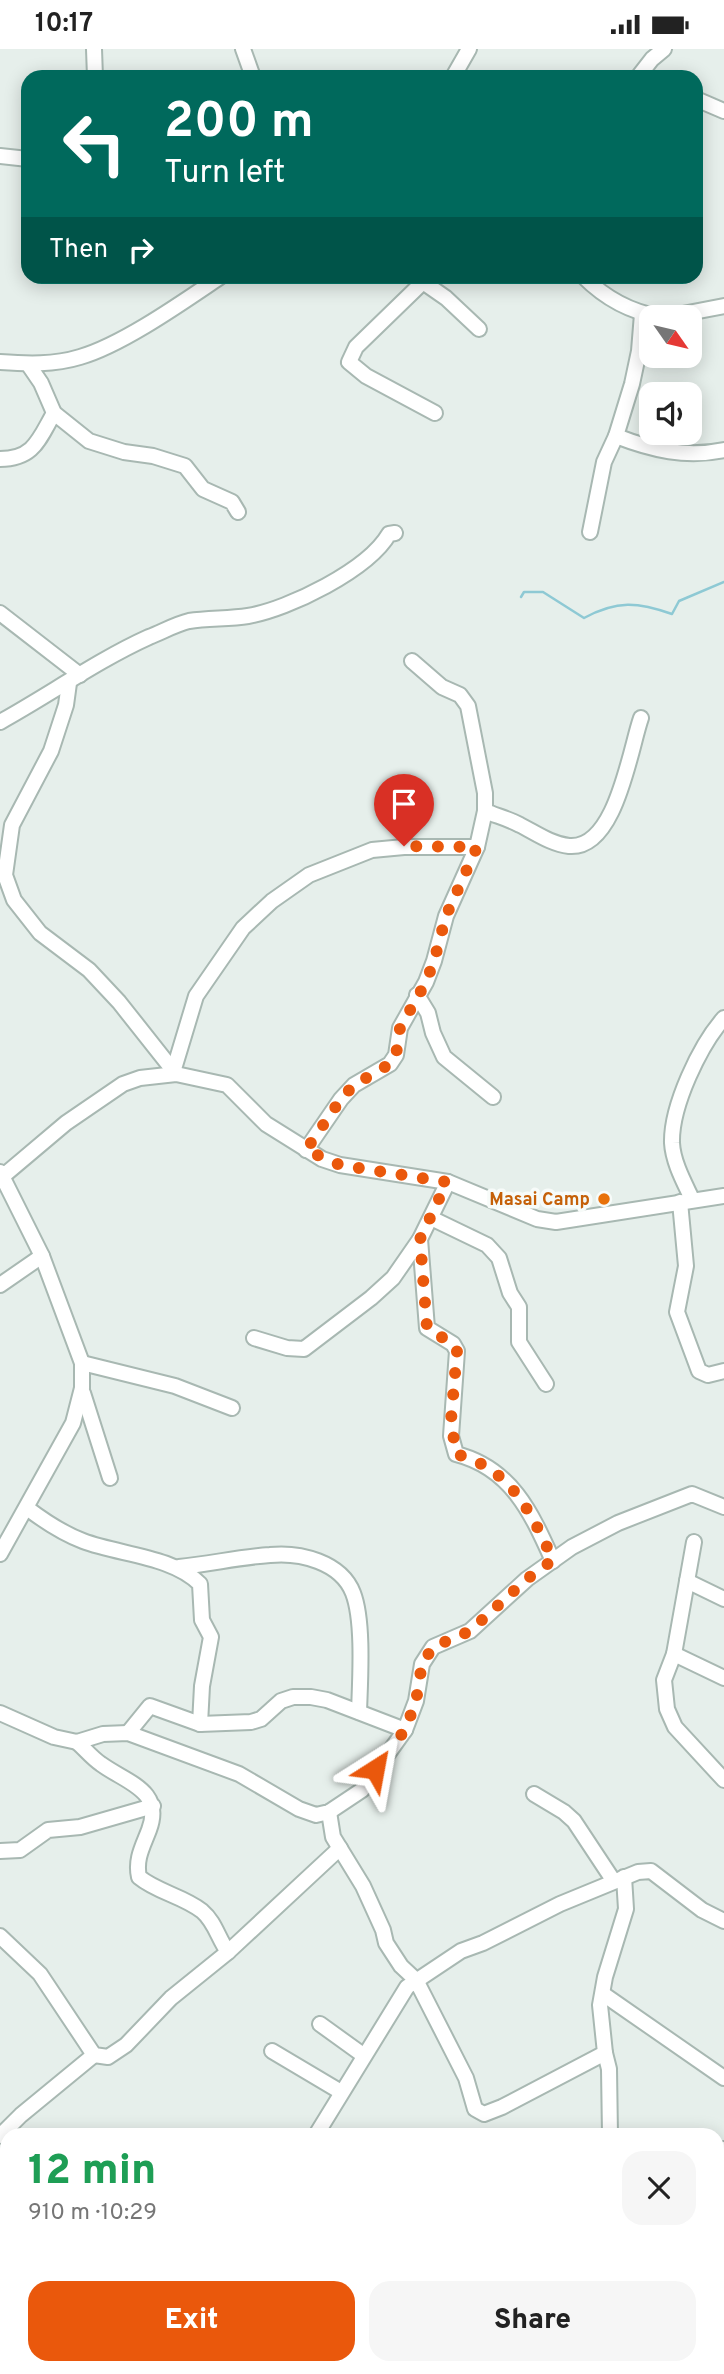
<!DOCTYPE html>
<html lang="en">
<head>
<meta charset="utf-8">
<style>
  body { margin:0; font-family:Overpass,sans-serif; background:#f6f6f6; color:#222; height:100vh; display:flex; flex-direction:column; font-size:26px; white-space:nowrap }
  * { box-sizing:border-box; margin:0 }
  p { font-size:23px; color:#767676 }
  .icon { flex:none; width:38px; height:38px; fill:none; stroke:currentColor; stroke-width:2; stroke-linecap:round; stroke-linejoin:round }
  .map { position:relative; flex:1; overflow:hidden }
  .sheet { position:absolute; left:0px; top:2079px; width:724px; height:247px; display:flex; flex-direction:column; background:#fff; border-radius:21px 21px 0 0; box-shadow:0 4px 18px #0003 }
  .sheet>* { flex:none }
  .banner { position:absolute; left:21px; top:21px; width:682px; height:214px; border-radius:21px; box-shadow:0 4px 18px #0003; background:#00695c; color:#fff; overflow:hidden }
  .needle { width:46px; rotate:124deg }
  .fabs { position:absolute; left:639px; top:256px; display:grid; gap:14px }
  .fabs a { display:grid; place-items:center; width:63px; height:63px; border-radius:14px; background:#fff; box-shadow:0 4px 18px #0003; font-size:35px }
  .pin { position:absolute; display:grid; place-items:center; width:60px; height:60px; color:#fff; margin:-72px -30px; border-radius:50% 50% 50% 0; rotate:-45deg; box-shadow:0 0 7px #0007 }
  .pin .icon { rotate:45deg }
  .me { position:absolute; width:77px; margin:-38px; rotate:34deg; stroke-linejoin:round; filter:drop-shadow(0 0 5px #0008) }
  .turn { display:flex; align-items:center; gap:24px; height:147px; padding:0 28px; font-size:32px }
  .turn .icon { width:91px; height:91px; stroke-width:2.5 }
  .turn b { display:block; font-size:49px; line-height:60px }
  .then { display:flex; align-items:center; height:66px; padding:0 28px; background:#0003; gap:14px; font-size:26px }
  .round { display:grid; place-items:center; flex:none; width:74px; height:74px; border-radius:21px; background:#f6f6f6 }
  .summary { display:flex; align-items:center; justify-content:space-between; height:119px; padding:0 28px }
  h1 { font-size:42px; font-weight:800; line-height:52px; color:#1e9e55 }
  .button { display:flex; gap:14px; margin-top:auto; padding:14px 28px }
  .button a { flex:1; height:80px; border-radius:21px; background:#ea580c; color:#fff; font-size:28px; font-weight:800; line-height:80px; text-align:center }
  .button a+a { background:#f6f6f6; color:#222 }
  .status { display:flex; justify-content:space-between; align-items:center; height:49px; padding:0 35px; background:#fff; direction:ltr }
  .status svg { height:19px; fill:currentColor }
  .map>svg:first-child { display:block }
  .lines { fill:none; stroke-linecap:round; stroke-linejoin:round }
  .stream { stroke:#8ec9d4; stroke-width:2.5 }
  .minor-casing { stroke:#a8b8b2; stroke-width:18 }
  .minor { stroke:#fff; stroke-width:14 }
  .route { stroke:#ea580c; stroke-width:12; stroke-dasharray:0 21.6 }
  .food-dot { fill:#e8710a; stroke:#f7fbf9; stroke-width:2.5 }
  .labels { text-anchor:middle; stroke-width:7; stroke-linejoin:round; paint-order:stroke }
  .food-label { font-size:18px; font-weight:bold; fill:#c56008; stroke:#f7fbf9; text-anchor:end }
</style>
</head>
<body>
<div class="status"><b>10:17</b><svg viewBox="0 0 49 12"><path d="M0 12V9h3v3zM5 12V6h3v6zM10 12V3h3v9zM15 12V0h3v12zM26 1h20v11H26zM47 4h2v5h-2z"/></svg></div>
<div class="map">
<svg width="724" height="2325" viewBox="0 0 724 2325">
  <rect width="100%" height="100%" fill="#e6efeb"/>
  <g class="lines">
    <path class="stream" d="M521,548L524,543H543L584,569C617,551 638,553 672,565L679,552L724,533"/>
    <g class="minor-casing">
      <g id="minor">
        <polyline points="94,0 95,28"/>
        <polyline points="243,0 253,28"/>
        <polyline points="453,28 469,0"/>
        <polyline points="638,28 652,10 664,0"/>
        <polyline points="696,50 724,62"/>
        <polyline points="0,107 28,110"/>
        <polyline points="420,228 423,233 446,249 479,280"/>
        <path d="M584,228C605,249 631,263 660,268"/>
        <polyline points="423,233 356,298 349,313 366,327 435,364"/>
        <polyline points="667,268 724,257"/>
        <path d="M0,313C27,315 54,316 80,308C122,296 183,253 220,228"/>
        <polyline points="28,315 41,334 54,364 89,392 124,403 153,407 185,417 203,440 232,453 238,463"/>
        <path d="M616,387C652,401 686,409 724,401"/>
        <path d="M0,410C34,410 39,390 54,364"/>
        <polyline points="590,483 604,413 616,387 632,335 639,302 642,265"/>
        <polyline points="0,564 80,626"/>
        <polyline points="69,634 66,656 51,702 12,776 5,826 14,851 40,884 89,921 119,953 176,1025"/>
        <path d="M0,673C49,646 98,611 149,588C162,583 176,575 189,572C208,569 229,570 248,567C289,560 368,521 389,485L395,484"/>
        <path d="M485,762C497,767 509,770 520,776C536,784 551,795 569,797C616,801 630,700 641,669"/>
        <polyline points="417,946 428,964 433,984 444,1008 493,1048"/>
        <polyline points="174,1020 196,947 243,879 272,852 309,826 372,801 404,798 477,798"/>
        <polyline points="306,1101 341,1050 354,1036 390,1015 396,1006 400,979 426,933 434,912 446,867 477,798 485,762 485,744 468,657 460,646 442,638 412,612"/>
        <polyline points="0,1123 42,1207 82,1314 82,1339 73,1374 0,1505"/>
        <polyline points="2,1128 66,1074 123,1035 140,1029 176,1025 227,1036 266,1075 322,1110 340,1116 448,1133 537,1170 556,1173 724,1147"/>
        <path d="M692,1150C684,1133 673,1113 672,1094C671,1057 700,996 724,969"/>
        <polyline points="680,1153 686,1217 677,1263 699,1322 708,1326 724,1322"/>
        <polyline points="431,1169 487,1196 499,1209 510,1244 519,1258 519,1293 546,1335"/>
        <path d="M420,1190L427,1279L453,1295L457,1302L451,1387L456,1405C511,1419 531,1463 553,1512"/>
        <polyline points="0,1236 42,1207"/>
        <polyline points="254,1289 287,1299 304,1300 371,1249 393,1229 420,1190 448,1133"/>
        <polyline points="82,1314 175,1337 232,1359"/>
        <polyline points="83,1344 110,1429"/>
        <path d="M27,1459C44,1472 62,1484 83,1492C120,1506 172,1507 200,1535L202,1571L211,1588L202,1637L200,1675"/>
        <polyline points="694,1493 674,1605 664,1631 667,1660 675,1678 724,1731"/>
        <path d="M179,1518C210,1515 240,1508 270,1506C300,1503 341,1513 353,1544C364,1572 360,1632 359,1663"/>
        <polyline points="687,1532 724,1550"/>
        <polyline points="674,1605 724,1629"/>
        <polyline points="0,1664 54,1688 77,1693 103,1685 128,1684 239,1725 299,1760 316,1766 329,1763 362,1741 405,1681 416,1652 422,1615 433,1598 470,1582 527,1530 572,1498 618,1474 692,1445 724,1458"/>
        <polyline points="128,1684 150,1657 200,1675 251,1673 261,1670 281,1652 293,1648 311,1648 327,1651 405,1681"/>
        <path d="M77,1693C85,1700 92,1709 101,1715C127,1734 164,1741 149,1781C143,1797 135,1810 139,1828C157,1843 183,1847 202,1862C215,1873 218,1889 228,1903"/>
        <polyline points="534,1745 564,1763 574,1772 613,1831"/>
        <polyline points="329,1763 333,1788 363,1837 383,1881 386,1894 401,1917 416,1931 466,2029 475,2060 484,2065 502,2058 605,2004 600,1956 605,1928 626,1860 624,1828"/>
        <polyline points="0,1802 20,1801 48,1781 80,1778 153,1757"/>
        <polyline points="0,1887 40,1925 94,2006 108,2008 126,1996 171,1949 228,1903 340,1799"/>
        <polyline points="603,1945 724,2029"/>
        <polyline points="320,1975 363,2006"/>
        <polyline points="272,2002 341,2043"/>
        <polyline points="605,2004 609,2020 610,2086"/>
        <polyline points="316,2086 407,1938 461,1902 483,1894 560,1855 638,1823 651,1822 702,1861 724,1872"/>
        <polyline points="0,2087 21,2066 94,2006"/>
        <polyline points="718,2109 724,2100"/>
        <polyline points="718,2297 724,2280"/>
        <polyline points="181,2325 185,2319"/>
        <polyline points="575,2325 577,2319"/>
        <polyline points="707,2325 710,2319"/>
      </g>
    </g>
    <use href="#minor" class="minor"/>
  </g>
  <g class="lines">
    <path class="route" d="M375,1720L405,1681L416,1652L422,1615L433,1598L470,1582L527,1530L553,1511C531,1463 511,1420 456,1405L451,1371L457,1302L453,1295L427,1279L420,1190L447,1133L340,1116L306,1101L341,1050L354,1036L390,1015L396,1006L400,979L426,933L434,912L446,867L477,798L404,797"/>
  </g>
  <circle class="food-dot" cx="604" cy="1150" r="7"/>
  <g class="labels">
    <g class="food-label">
      <text x="590" y="1156">Masai Camp</text>
    </g>
  </g>
</svg>
<div class="fabs">
<a><svg class="needle" viewBox="-14 -14 28 28"><path d="M0-13l5 13h-10z" fill="#e53935"/><path d="M0 13l5-13h-10z" fill="#767676"/></svg></a>
<a><svg class="icon" aria-label="sound" viewBox="0 0 24 24"><path d="M4 9h4l5-4v14l-5-4H4zM17 9q2 3 0 6"/></svg></a>
</div>
<div class="pin" style="left:404px;top:797px;background:#d93025"><svg class="icon" aria-label="arrive" viewBox="0 0 24 24"><path d="M6 21V4h12l-3 4 3 4H6"/></svg></div>
<svg class="me" style="left:375px;top:1720px" viewBox="-20 -20 40 40"><path d="M0-17L14 15 0 8-14 15z" fill="#ea580c" stroke="#fff" stroke-width="4"/></svg>
<div class="banner">
<div class="turn"><svg class="icon" aria-label="left" viewBox="0 0 24 24"><path d="M17 20v-9H6M10 6l-5 5 5 5"/></svg><div><b>200 m</b>Turn left</div></div>
<div class="then">Then<svg class="icon" aria-label="right" viewBox="0 0 24 24"><path d="M7 20v-9h11M14 6l5 5-5 5"/></svg></div>
</div>
<section class="sheet">
<div class="summary"><div><h1>12 min</h1><p>910 m · 10:29</p></div><a class="round"><svg class="icon" aria-label="close" viewBox="0 0 24 24"><path d="M6 6l12 12M18 6L6 18"/></svg></a></div>
<div class="button"><a>Exit</a><a>Share</a></div>
</section>
</div>
</body>
</html>
